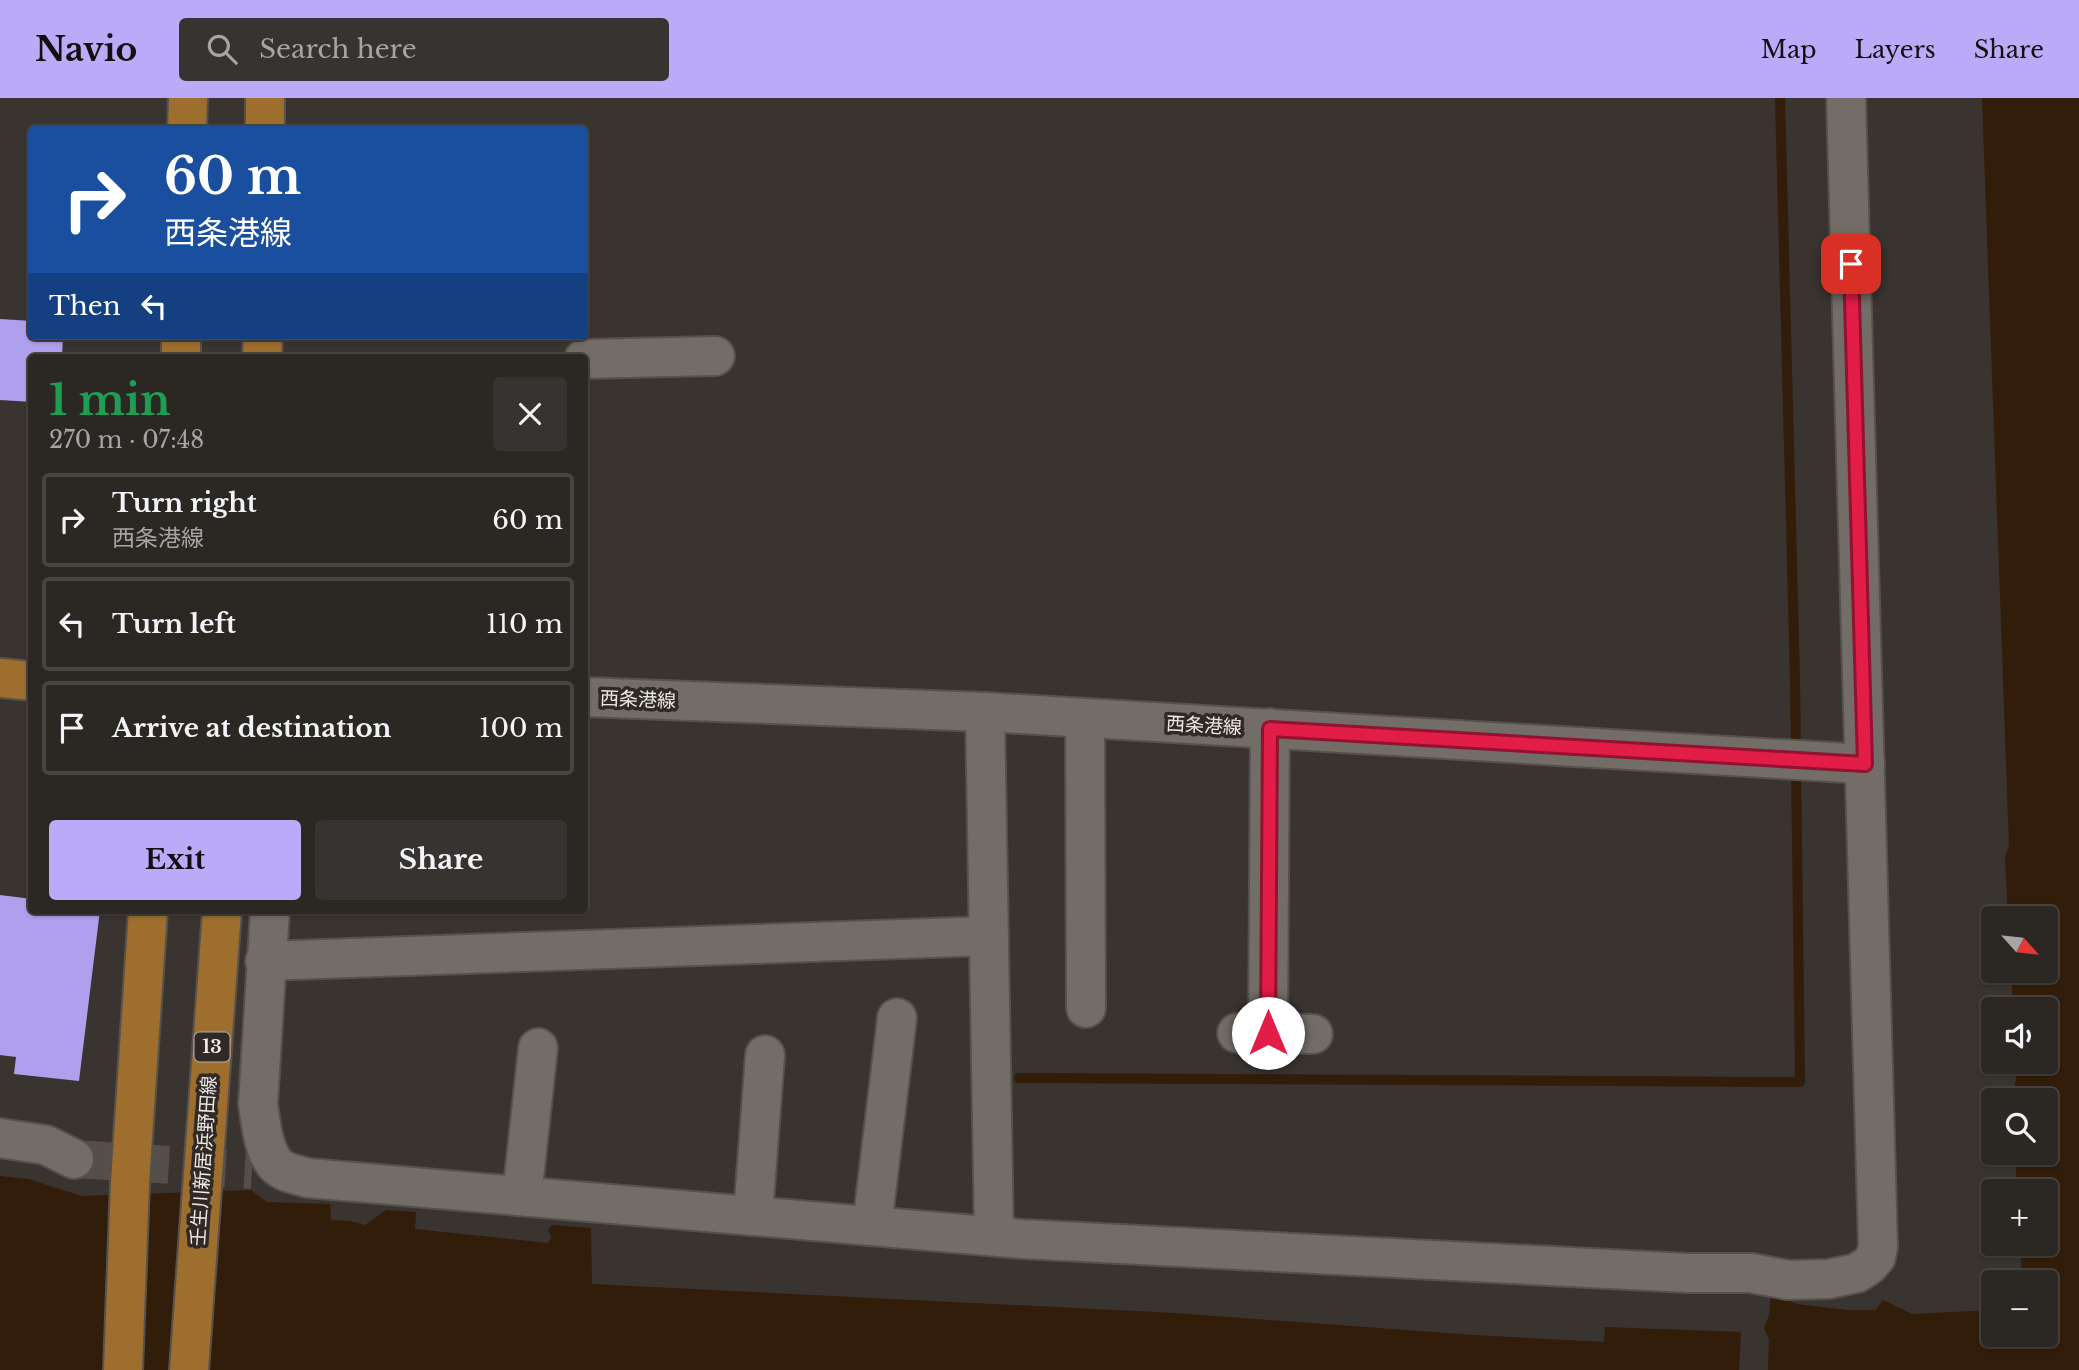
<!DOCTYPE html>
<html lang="en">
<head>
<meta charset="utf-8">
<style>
  body { margin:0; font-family:"Libre Baskerville","Noto Sans JP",serif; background:#373330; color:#f1f3f6; height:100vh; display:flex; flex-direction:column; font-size:26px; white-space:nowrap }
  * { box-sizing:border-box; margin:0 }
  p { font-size:23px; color:#a6a5a6 }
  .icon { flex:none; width:38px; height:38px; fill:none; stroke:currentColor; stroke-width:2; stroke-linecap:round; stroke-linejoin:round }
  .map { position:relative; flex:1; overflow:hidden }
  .panel { position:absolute; left:28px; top:256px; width:560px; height:560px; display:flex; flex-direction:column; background:#2b2723; border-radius:7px; box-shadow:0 2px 5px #0004,0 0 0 2px #474441 }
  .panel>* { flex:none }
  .top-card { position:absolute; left:28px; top:28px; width:560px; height:214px; border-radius:7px; box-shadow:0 2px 5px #0004,0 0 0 2px #474441; background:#1a4fa0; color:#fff; overflow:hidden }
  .needle { width:46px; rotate:117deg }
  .fabs { position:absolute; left:1981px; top:808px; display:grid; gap:14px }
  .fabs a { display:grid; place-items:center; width:77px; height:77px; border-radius:7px; background:#2b2723; box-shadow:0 2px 5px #0004,0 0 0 2px #474441; font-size:35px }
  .pin { position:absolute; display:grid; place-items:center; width:60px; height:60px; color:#fff; margin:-30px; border-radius:14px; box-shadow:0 4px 10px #0006 }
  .me { position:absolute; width:77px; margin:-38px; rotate:0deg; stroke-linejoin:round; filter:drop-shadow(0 0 5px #0008) }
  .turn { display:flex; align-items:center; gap:24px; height:147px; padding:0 21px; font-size:32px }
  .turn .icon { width:91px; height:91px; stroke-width:2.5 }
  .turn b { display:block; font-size:49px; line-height:60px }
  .then { display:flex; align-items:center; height:66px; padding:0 21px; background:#0003; gap:14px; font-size:26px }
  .round { display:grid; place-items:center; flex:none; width:74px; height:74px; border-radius:7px; background:#373330 }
  .headline { display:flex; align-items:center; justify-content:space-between; height:119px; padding:0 21px }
  h1 { font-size:42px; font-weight:700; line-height:52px; color:#1e9e55 }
  .cta { display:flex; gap:14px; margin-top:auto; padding:14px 21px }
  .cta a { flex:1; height:80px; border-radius:7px; background:#baaaf7; color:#111; font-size:28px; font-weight:700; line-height:80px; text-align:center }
  .cta a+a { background:#373330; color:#f1f3f6 }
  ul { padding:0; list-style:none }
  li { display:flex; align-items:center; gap:21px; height:94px; margin:0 14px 10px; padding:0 7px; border:4px solid #474441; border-radius:7px }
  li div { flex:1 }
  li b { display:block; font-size:26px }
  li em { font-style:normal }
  header { display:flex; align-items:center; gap:42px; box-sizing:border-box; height:98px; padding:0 35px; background:#baaaf7; color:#111 }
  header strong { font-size:33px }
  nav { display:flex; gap:38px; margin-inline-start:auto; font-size:24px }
  .search { width:490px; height:63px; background:#373330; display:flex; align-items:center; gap:18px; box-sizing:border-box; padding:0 24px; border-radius:7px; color:#a6a5a6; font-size:26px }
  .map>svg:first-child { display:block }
  .water { fill:#311d09 }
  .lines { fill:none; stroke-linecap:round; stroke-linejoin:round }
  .stream { stroke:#311d09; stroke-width:10 }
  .building { fill:#afa0ed }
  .street-tunnel { stroke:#544f4a; stroke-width:38; stroke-dasharray:38 19; stroke-linecap:butt }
  .street-casing { stroke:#56514d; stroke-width:42 }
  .secondary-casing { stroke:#56514d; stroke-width:42 }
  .primary-casing { stroke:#56514d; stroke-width:42 }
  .street { stroke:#736d67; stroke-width:38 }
  .secondary { stroke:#736d67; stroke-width:38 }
  .primary { stroke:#9d6e2e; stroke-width:38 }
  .route-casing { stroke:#92132f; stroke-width:18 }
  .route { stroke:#e11d48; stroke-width:12 }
  .labels { text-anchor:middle; stroke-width:7; stroke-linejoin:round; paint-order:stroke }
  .shield { fill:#2f2a25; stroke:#b4b0ac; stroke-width:2 }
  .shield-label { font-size:18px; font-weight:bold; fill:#ede9e6 }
  .street-label { font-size:19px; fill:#ede9e6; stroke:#2f2a25 }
</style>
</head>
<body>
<header>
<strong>Navio</strong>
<div class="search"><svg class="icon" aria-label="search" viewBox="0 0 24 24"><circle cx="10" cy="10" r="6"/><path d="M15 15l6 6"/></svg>Search here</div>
<nav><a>Map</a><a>Layers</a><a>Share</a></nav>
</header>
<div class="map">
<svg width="2079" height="1272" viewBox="0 0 2079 1272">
  <rect width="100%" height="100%" fill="#39342f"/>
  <g class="water">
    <polygon points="1982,0 2079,0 2079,1272 1768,1272 1769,1241 1764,1230 1769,1217 1771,1196 1797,1206 1847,1212 1876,1212 1883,1202 1912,1216 1993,1212 1993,1237 2046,1237 2046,1185 2022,1185 2020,1146 2046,1146 2046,1094 2017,1094 2015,1055 2046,1055 2046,1003 2013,1003 2016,980 2016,964 2046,964 2046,912 2013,912 2011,873 2046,873 2046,821 2008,821 2005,758 2009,748"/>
    <polygon points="0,1078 28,1081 82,1098 251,1092 267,1104 330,1106 331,1122 350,1123 365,1127 386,1112 416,1114 415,1131 548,1145 551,1139 548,1132 552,1127 591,1130 592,1186 1175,1215 1474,1237 1604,1244 1605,1229 1741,1234 1739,1272 0,1272"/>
  </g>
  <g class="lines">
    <polyline class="stream" points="1019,980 1800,984 1795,581 1780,0"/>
  </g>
  <g class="building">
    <polygon points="0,221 32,223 32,238 63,238 62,259 32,259 32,304 0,302"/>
    <polygon points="0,797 32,801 32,812 100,812 79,983 14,976 16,959 0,957"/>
  </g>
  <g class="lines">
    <polyline class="street-tunnel" points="74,1061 252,1072"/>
    <g class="street-casing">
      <g id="street">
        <polyline points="584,261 715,258"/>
        <polyline points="985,614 994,1138"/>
        <polyline points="1085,620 1086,910"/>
        <path d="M270,812L258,1006C261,1026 263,1052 276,1067C284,1075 298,1077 308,1080L1022,1141L1688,1175H1751L1788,1182L1829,1181L1857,1175L1869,1167L1876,1159L1878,1148"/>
        <polyline points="265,863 989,838"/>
        <polyline points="1237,935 1313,936"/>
        <polyline points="1268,935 1270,630"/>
        <polyline points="0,1040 46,1047 74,1061"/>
        <polyline points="522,1098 538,950"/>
        <polyline points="753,1118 765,957"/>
        <polyline points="872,1128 897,920"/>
      </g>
    </g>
    <g class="secondary-casing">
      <g id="secondary">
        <polyline points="1846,0 1878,1148"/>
        <polyline points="584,599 985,614 1865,666"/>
      </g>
    </g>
    <g class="primary-casing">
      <g id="primary">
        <polyline points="187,32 188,0"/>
        <polyline points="265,32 265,0"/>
        <polyline points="181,259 181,238"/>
        <polyline points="262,259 263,238"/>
        <polyline points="0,580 32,583"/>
        <polyline points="123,1272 130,1085 148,812"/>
        <polyline points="189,1272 222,812"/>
      </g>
    </g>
    <use href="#street" class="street"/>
    <use href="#secondary" class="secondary"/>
    <use href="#primary" class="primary"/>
  </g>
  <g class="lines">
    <g class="route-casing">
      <polyline id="route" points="1268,935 1270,631 1865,666 1851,166"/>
    </g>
    <use href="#route" class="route"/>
  </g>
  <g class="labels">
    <rect class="shield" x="194.5" y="934.5" width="35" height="29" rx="5"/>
    <g class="shield-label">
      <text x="212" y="955">13</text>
    </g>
    <g class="street-label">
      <text transform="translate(638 601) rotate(2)" y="7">西条港線</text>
      <text transform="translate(1204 627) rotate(3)" y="7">西条港線</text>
      <text transform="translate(203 1063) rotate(-86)" y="7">壬生川新居浜野田線</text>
    </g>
  </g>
</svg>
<div class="fabs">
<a><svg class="needle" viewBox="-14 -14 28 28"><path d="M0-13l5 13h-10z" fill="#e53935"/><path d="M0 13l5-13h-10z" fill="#a6a5a6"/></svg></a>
<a><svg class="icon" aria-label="sound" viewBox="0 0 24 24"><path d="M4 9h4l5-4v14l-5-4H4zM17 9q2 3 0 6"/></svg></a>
<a><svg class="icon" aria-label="search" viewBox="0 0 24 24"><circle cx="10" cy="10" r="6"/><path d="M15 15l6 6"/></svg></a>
<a>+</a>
<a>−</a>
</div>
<div class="pin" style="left:1851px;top:166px;background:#d93025"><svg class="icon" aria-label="arrive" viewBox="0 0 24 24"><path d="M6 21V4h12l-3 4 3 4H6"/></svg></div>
<svg class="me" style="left:1268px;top:935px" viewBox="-20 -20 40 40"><circle r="19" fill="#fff"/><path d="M0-13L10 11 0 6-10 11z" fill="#e11d48"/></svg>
<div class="top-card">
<div class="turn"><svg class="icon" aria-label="right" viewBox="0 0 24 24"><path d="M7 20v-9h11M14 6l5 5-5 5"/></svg><div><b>60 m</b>西条港線</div></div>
<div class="then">Then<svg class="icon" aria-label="left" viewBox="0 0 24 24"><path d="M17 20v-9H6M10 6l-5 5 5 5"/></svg></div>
</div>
<section class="panel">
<div class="headline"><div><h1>1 min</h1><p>270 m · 07:48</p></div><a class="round"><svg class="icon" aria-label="close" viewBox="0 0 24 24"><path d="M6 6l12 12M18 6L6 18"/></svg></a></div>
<ul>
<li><svg class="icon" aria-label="right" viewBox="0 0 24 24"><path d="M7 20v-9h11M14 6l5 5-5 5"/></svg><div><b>Turn right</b><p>西条港線</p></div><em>60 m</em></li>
<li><svg class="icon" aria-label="left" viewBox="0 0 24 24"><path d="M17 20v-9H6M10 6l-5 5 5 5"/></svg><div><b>Turn left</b></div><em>110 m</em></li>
<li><svg class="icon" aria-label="arrive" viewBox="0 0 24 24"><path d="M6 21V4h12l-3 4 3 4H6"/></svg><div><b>Arrive at destination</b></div><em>100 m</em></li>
</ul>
<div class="cta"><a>Exit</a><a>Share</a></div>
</section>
</div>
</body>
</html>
